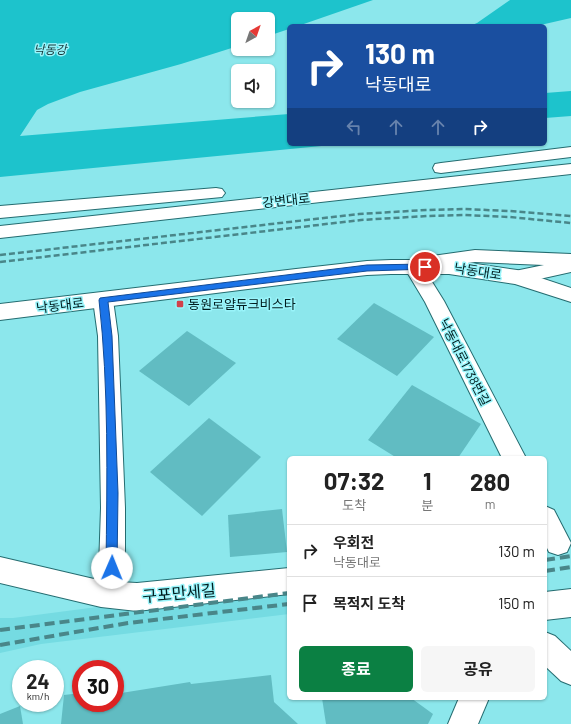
<!DOCTYPE html>
<html lang="ko">
<head>
<meta charset="utf-8">
<style>
  body { margin:0; font-family:Barlow,"Noto Sans KR",sans-serif; background:#f6f6f6; color:#222; height:100vh; display:flex; flex-direction:column; font-size:15px; white-space:nowrap }
  * { box-sizing:border-box; margin:0 }
  p { font-size:13px; color:#767676 }
  .icon { flex:none; width:22px; height:22px; fill:none; stroke:currentColor; stroke-width:2; stroke-linecap:round; stroke-linejoin:round }
  .map { position:relative; flex:1; overflow:hidden }
  .panel { position:absolute; left:287px; top:456px; width:260px; height:244px; display:flex; flex-direction:column; background:#fff; border-radius:6px; box-shadow:0 1px 3px #0004 }
  .panel>* { flex:none }
  .top-card { position:absolute; left:287px; top:24px; width:260px; height:122px; border-radius:6px; box-shadow:0 1px 3px #0004; background:#1a4fa0; color:#fff; overflow:hidden }
  .needle { width:26px; rotate:40deg }
  .tools { position:absolute; left:231px; top:12px; display:grid; gap:8px }
  .tools a { display:grid; place-items:center; width:44px; height:44px; border-radius:6px; background:#fff; box-shadow:0 1px 3px #0004; font-size:20px }
  .speed { position:absolute; left:12px; top:660px; display:flex; gap:8px; font-size:20px; font-weight:700; text-align:center }
  .speed>* { display:grid; place-content:center; width:52px; height:52px; border-radius:50%; background:#fff; box-shadow:0 1px 3px #0004; line-height:1 }
  .speed small { font-size:10px; font-weight:400 }
  .speed .limit { border:6px solid #d22; background:#fff; color:#111 }
  .pin { position:absolute; display:grid; place-items:center; width:34px; height:34px; color:#fff; margin:-17px; border:2px solid #fff; border-radius:50%; box-shadow:0 1px 4px #0007 }
  .me { position:absolute; width:44px; margin:-22px; rotate:1deg; stroke-linejoin:round; filter:drop-shadow(0 0 3px #0008) }
  .turn { display:flex; align-items:center; gap:14px; height:84px; padding:0 12px; font-size:18px }
  .turn .icon { width:52px; height:52px; stroke-width:2.5 }
  .turn b { display:block; font-size:28px; line-height:34px }
  .lanes { display:flex; align-items:center; height:38px; padding:0 12px; background:#0003; justify-content:center; gap:20px; direction:ltr }
  .lanes .off { opacity:.35 }
  .eta { display:flex; justify-content:space-evenly; align-items:center; height:68px; text-align:center }
  .eta b { font-size:24px; font-weight:700; line-height:28px }
  .cta { display:flex; gap:8px; margin-top:auto; padding:8px 12px }
  .cta a { flex:1; height:46px; border-radius:6px; background:#0b8043; color:#fff; font-size:16px; font-weight:700; line-height:46px; text-align:center }
  .cta a+a { background:#f6f6f6; color:#222 }
  ul { padding:0; list-style:none }
  li { display:flex; align-items:center; gap:12px; height:52px; padding:0 12px; border-top:1px solid #e0e0e0 }
  li div { flex:1 }
  li b { display:block; font-size:15px }
  li em { font-style:normal }
  .map>svg:first-child { display:block }
  .built { fill:#75dbe2 }
  .water { fill:#1dc3cc }
  .building { fill:#61bcc2 }
  .lines { fill:none; stroke-linecap:round; stroke-linejoin:round }
  .minor-casing { stroke:#246c70; stroke-width:2 }
  .major-casing { stroke:#246c70; stroke-width:2 }
  .highway-casing { stroke:#246c70; stroke-width:2 }
  .minor { fill:#fff; fill-rule:evenodd }
  .major { fill:#fff; fill-rule:evenodd }
  .highway { fill:#fff; fill-rule:evenodd }
  .rail-far1 { stroke:#498689; stroke-width:2.5; stroke-dasharray:6 3; stroke-linecap:butt }
  .rail { stroke:#498689; stroke-width:4; stroke-dasharray:10 5; stroke-linecap:butt }
  .route { fill:#1a73e8; stroke:#114b97 }
  .poi-dot { fill:#d1414b; stroke:#99f4fa; stroke-width:1.5 }
  .labels { text-anchor:middle; stroke-width:3; stroke-linejoin:round; paint-order:stroke }
  .far-water-label { font-size:12px; font-style:italic; fill:#173638; stroke:#99f4fa }
  .street-label { font-size:13px; fill:#001c1e; stroke:#99f4fa }
  .poi-label { font-size:13px; fill:#001c1e; stroke:#99f4fa; text-anchor:start }
  .near-street-label { font-size:16px; fill:#001c1e; stroke:#99f4fa }
</style>
</head>
<body>
<div class="map">
<svg width="571" height="724" viewBox="0 0 571 724">
  <rect width="100%" height="100%" fill="#8ce7ec"/>
  <polygon class="built" points="289,582 289,614 41,644 0,653 0,618 13,618"/>
  <g class="water">
    <polygon points="0,0 373,0 298,26 289,26 289,29 268,36 268,19 238,19 238,46 181,64 80,92 48,104 37,110 20,136 289,114 289,144 342,144 0,177"/>
    <polygon points="510,0 571,0 571,18 536,26 470,26 477,23"/>
    <polygon points="571,91 571,116 545,118 545,93"/>
  </g>
  <g class="building">
    <polygon points="374,303 434,337 397,376 337,339"/>
    <polygon points="187,331 236,363 189,406 139,371"/>
    <polygon points="412,385 481,424 458,458 397,458 368,440"/>
    <polygon points="209,418 261,457 202,516 150,472"/>
    <polygon points="282,509 287,552 230,557 228,515"/>
    <polygon points="271,675 274,702 298,724 61,724 64,695 81,693 81,703 115,703 115,694 190,682 191,684"/>
    <polygon points="322,698 411,698 433,714 428,724 326,724"/>
    <polygon points="20,706 23,724 0,724 0,714"/>
  </g>
  <g class="lines">
    <g class="minor-casing">
      <g id="minor">
        <polygon points="475,250 571,254 571,272 517,284 510,282 508,277 510,272 544,265 475,262 424,269 444,301 526,458 502,458 425,302 404,267 406,262 418,258"/>
        <polygon points="103,293 110,295 113,300 118,336 125,508 125,568 119,582 137,583 289,568 289,594 137,611 101,607 0,583 0,557 94,579 99,568 101,508 98,336 93,300 96,295"/>
        <polygon points="545,506 554,510 571,543 567,552 558,555 549,552 545,544"/>
        <polygon points="571,589 571,617 545,620 545,592"/>
        <polygon points="545,632 555,636 571,651 571,685 561,681 545,666"/>
        <polygon points="459,698 489,698 478,724 448,724"/>
      </g>
    </g>
    <g class="major-casing">
      <polygon id="major" points="391,260 449,260 517,270 571,288 571,302 515,284 449,274 391,274 367,275 296,283 0,320 0,304 296,269 367,261"/>
    </g>
    <g class="highway-casing">
      <g id="highway">
        <polygon points="571,147 571,157 441,173 435,172 433,168 435,164 441,163"/>
        <polygon points="571,164 571,174 0,238 0,226"/>
        <polygon points="216,188 222,189 225,193 222,197 0,218 0,206"/>
      </g>
    </g>
    <use href="#minor" class="minor"/>
    <use href="#major" class="major"/>
    <use href="#highway" class="highway"/>
    <g class="rail-far1">
      <polyline points="0,255 359,214 426,210 463,209 510,211 571,216"/>
      <polyline points="0,262 361,220 427,216 464,215 510,217 571,223"/>
    </g>
    <g class="rail">
      <polyline points="545,560 571,556"/>
      <polyline points="545,571 571,567"/>
      <polyline points="0,630 289,593"/>
      <polyline points="0,645 128,623 289,604"/>
    </g>
  </g>
  <path class="route" d="M425,264L429,267L428,269L367,271L108,302L112,336L118,493L117,568L116,571L112,573L108,571L106,568C107,479 109,388 99,300L100,298L367,265Z"/>
  <rect class="poi-dot" x="176" y="300" width="8" height="8" rx="2"/>
  <g class="labels">
    <g class="far-water-label">
      <text x="50" y="54">낙동강</text>
    </g>
    <g class="street-label">
      <text transform="translate(286 200) rotate(-6)" y="5">강변대로</text>
      <text transform="translate(478 271) rotate(9)" y="5">낙동대로</text>
      <text transform="translate(60 305) rotate(-7)" y="5">낙동대로</text>
      <text transform="translate(465 362) rotate(63)" y="5">낙동대로1738번길</text>
    </g>
    <g class="poi-label">
      <text x="188" y="309">동원로얄듀크비스타</text>
    </g>
    <g class="near-street-label">
      <text transform="translate(179 593) rotate(-5)" y="6">구포만세길</text>
    </g>
  </g>
</svg>
<div class="tools">
<a><svg class="needle" viewBox="-14 -14 28 28"><path d="M0-13l5 13h-10z" fill="#e53935"/><path d="M0 13l5-13h-10z" fill="#767676"/></svg></a>
<a><svg class="icon" aria-label="sound" viewBox="0 0 24 24"><path d="M4 9h4l5-4v14l-5-4H4zM17 9q2 3 0 6"/></svg></a>
</div>
<div class="speed"><div>24<small>km/h</small></div><div class="limit">30</div></div>
<div class="pin" style="left:425px;top:267px;background:#d93025"><svg class="icon" aria-label="arrive" viewBox="0 0 24 24"><path d="M6 21V4h12l-3 4 3 4H6"/></svg></div>
<svg class="me" style="left:112px;top:568px" viewBox="-20 -20 40 40"><circle r="19" fill="#fff"/><path d="M0-13L10 11 0 6-10 11z" fill="#1a73e8"/></svg>
<div class="top-card">
<div class="turn"><svg class="icon" aria-label="right" viewBox="0 0 24 24"><path d="M7 20v-9h11M14 6l5 5-5 5"/></svg><div><b>130 m</b>낙동대로</div></div>
<div class="lanes"><svg class="icon off" aria-label="left" viewBox="0 0 24 24"><path d="M17 20v-9H6M10 6l-5 5 5 5"/></svg><svg class="icon off" aria-label="ahead" viewBox="0 0 24 24"><path d="M12 20V5M6 11l6-6 6 6"/></svg><svg class="icon off" aria-label="ahead" viewBox="0 0 24 24"><path d="M12 20V5M6 11l6-6 6 6"/></svg><svg class="icon" aria-label="right" viewBox="0 0 24 24"><path d="M7 20v-9h11M14 6l5 5-5 5"/></svg></div>
</div>
<section class="panel">
<div class="eta">
<div><b>07:32</b><p>도착</p></div>
<div><b>1</b><p>분</p></div>
<div><b>280</b><p>m</p></div>
</div>
<ul>
<li><svg class="icon" aria-label="right" viewBox="0 0 24 24"><path d="M7 20v-9h11M14 6l5 5-5 5"/></svg><div><b>우회전</b><p>낙동대로</p></div><em>130 m</em></li>
<li><svg class="icon" aria-label="arrive" viewBox="0 0 24 24"><path d="M6 21V4h12l-3 4 3 4H6"/></svg><div><b>목적지 도착</b></div><em>150 m</em></li>
</ul>
<div class="cta"><a>종료</a><a>공유</a></div>
</section>
</div>
</body>
</html>
